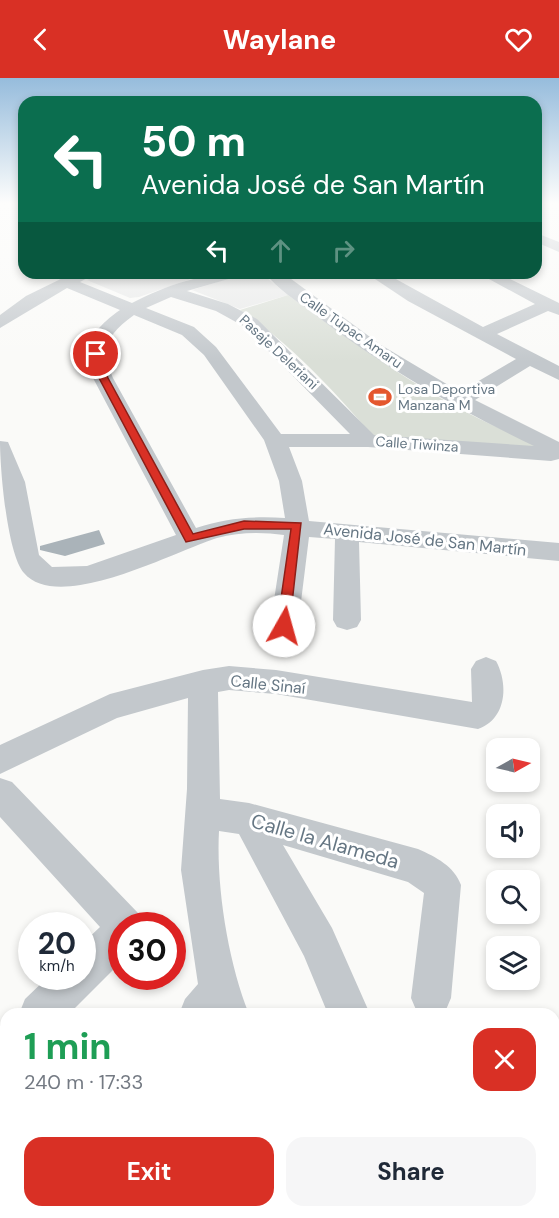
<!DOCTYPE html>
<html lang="en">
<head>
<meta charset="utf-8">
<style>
  body { margin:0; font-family:"DM Sans",sans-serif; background:#f6f6f7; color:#1f2937; height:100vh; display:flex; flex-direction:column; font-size:22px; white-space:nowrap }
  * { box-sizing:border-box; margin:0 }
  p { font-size:20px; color:#747a83 }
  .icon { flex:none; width:33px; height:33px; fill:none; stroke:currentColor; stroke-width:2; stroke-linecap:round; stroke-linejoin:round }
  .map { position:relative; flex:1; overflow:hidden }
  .details { position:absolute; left:0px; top:930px; width:560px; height:210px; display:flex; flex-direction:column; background:#fff; border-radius:18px 18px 0 0; box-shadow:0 3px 9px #0003 }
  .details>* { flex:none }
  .top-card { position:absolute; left:18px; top:18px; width:524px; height:183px; border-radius:18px; box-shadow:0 3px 9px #0003; background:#0b6e4f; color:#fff; overflow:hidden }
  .needle { width:39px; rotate:82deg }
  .fabs { position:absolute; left:486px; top:660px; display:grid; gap:12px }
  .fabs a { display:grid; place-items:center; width:54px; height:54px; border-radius:12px; background:#fff; box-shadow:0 3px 9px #0003; font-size:30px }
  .speed { position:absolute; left:18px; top:834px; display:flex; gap:12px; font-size:30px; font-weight:700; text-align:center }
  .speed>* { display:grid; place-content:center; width:78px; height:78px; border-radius:50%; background:#fff; box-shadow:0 3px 9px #0003; line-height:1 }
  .speed small { font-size:15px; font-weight:400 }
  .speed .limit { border:9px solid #d22; background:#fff; color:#111 }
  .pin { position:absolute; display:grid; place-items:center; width:51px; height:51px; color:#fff; margin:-26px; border:3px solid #fff; border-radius:50%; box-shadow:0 2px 6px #0007 }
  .me { position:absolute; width:66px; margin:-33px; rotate:7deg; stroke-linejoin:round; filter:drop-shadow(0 0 4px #0008) }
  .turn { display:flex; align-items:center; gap:21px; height:126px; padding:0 24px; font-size:27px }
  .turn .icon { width:78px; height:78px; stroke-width:2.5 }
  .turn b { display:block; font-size:42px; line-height:51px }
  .lanes { display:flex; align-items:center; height:57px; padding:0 24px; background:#0003; justify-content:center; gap:30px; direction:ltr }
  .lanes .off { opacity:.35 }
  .round { display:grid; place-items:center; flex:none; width:63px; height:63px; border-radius:18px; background:#f6f6f7 }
  .overview { display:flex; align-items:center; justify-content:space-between; height:102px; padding:0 24px }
  h1 { font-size:36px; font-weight:700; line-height:45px; color:#1e9e55 }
  .button { display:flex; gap:12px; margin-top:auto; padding:12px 24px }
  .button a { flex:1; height:69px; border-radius:18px; background:#d93025; color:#fff; font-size:24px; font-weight:700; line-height:69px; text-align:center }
  .button a+a { background:#f6f6f7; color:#1f2937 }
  header { display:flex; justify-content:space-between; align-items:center; height:78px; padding:0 24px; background:#d93025; color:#fff; font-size:27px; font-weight:700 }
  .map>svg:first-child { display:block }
  .built { fill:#e8e9e9 }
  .green { fill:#dadfd7 }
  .building { fill:#aab3b9 }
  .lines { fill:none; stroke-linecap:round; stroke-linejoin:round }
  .minor { fill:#c3c8cc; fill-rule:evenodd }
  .route { fill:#d93025; stroke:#8d1f18; stroke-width:1.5 }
  .labels { text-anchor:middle; stroke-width:6; stroke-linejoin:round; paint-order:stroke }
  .far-street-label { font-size:14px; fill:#657683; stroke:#fff }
  .far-poi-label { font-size:14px; fill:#657683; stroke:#fff; text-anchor:start }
  .street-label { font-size:16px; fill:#657683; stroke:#fff }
  .near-street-label { font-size:20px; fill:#657683; stroke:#fff }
</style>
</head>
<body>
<header><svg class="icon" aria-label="back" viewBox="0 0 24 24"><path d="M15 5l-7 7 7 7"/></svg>Waylane<svg class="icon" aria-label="heart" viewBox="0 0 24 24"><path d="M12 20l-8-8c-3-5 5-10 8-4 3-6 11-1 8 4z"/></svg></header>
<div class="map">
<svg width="559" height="1140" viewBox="0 0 559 1140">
  <rect width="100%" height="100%" fill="#fafaf8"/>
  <g class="built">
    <polygon points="102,195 208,195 139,219 130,220 87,202"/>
    <polygon points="261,195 288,217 240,231 192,212 240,197"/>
  </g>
  <path class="green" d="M288,217C367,275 445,332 538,366V370L373,358C334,313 290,265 240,232Z"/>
  <polygon class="building" points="99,452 105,466 65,478 40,472 40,468"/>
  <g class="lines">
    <g class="minor">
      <polygon points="536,155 559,164 559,174 536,164"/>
      <path d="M73,195H90L89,199L80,204L132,225C167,207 202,195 241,195L239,198L187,213L228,226L257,241L374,357L534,368C457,331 383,289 314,236C298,224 277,211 265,195H283L381,267L460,314L516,281L408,223L366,195H385L483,249L535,226L478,195H498L559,225V237L548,233L497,256L559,288V302L530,288L475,322L559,364V381L551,383L368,369H289L302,403L309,443L559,465V483L359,464L361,542L357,549L347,552L337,549L333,542L335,461L309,459L298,548L294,555L284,558L274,555L270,548L284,457C262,454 239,454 217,460C175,473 59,536 24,495C7,476 0,390 0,363L8,364L25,404L39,477L52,489L87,488L176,457L93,300C81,268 93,251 120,232L67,210L0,250V237L26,218ZM171,219L216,233L245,249L350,356H281L216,269L194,249L146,230ZM134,237L182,257L204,277L264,362L279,403L285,440C254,438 225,440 196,450L113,300C100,269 108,256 134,237Z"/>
      <path d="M486,579L496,583C509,607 506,641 478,651L276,616L229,612L218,614L220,721L249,725L418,771C436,779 454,788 461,807L451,920L445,934H417L411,920L424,815L408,804L283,767L332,850L370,936H328L304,878L239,756L219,753C216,808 228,884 249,936H179L185,921L198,906L181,792L187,711L188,620L117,640L0,696V667L110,616L203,592L229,588L276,592L472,624L471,591L476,583Z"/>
      <polygon points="0,700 12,704 138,835 144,848 122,848 122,883 69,936 19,936 25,921 49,898 82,898 82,866 100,849 0,739"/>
      <polygon points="6,945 6,988 0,990 0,947"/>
      <rect x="0" y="1077" width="6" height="46"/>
      <polygon points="131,1134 180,1134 177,1140 129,1140"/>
      <polygon points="270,1134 318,1134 320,1140 272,1140"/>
    </g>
  </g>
  <linearGradient id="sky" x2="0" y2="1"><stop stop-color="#96bcdc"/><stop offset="0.44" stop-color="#fdfdfc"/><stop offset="1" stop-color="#fdfdfc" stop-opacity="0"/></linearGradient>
  <rect width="559" height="284" fill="url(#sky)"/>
  <polygon class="route" points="96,273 100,276 108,300 193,456 244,443 301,445 289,552 279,552 277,548 291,451 244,451 186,464 99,300 91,276"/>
  <defs>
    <g id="stadium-bare" transform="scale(1.8)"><path d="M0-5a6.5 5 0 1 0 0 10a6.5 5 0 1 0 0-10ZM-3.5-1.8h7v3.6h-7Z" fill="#e4572e" stroke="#fff" stroke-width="2.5" paint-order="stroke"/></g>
  </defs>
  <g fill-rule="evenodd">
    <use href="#stadium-bare" x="380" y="319"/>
  </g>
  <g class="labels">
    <g class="far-street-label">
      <text transform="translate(351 252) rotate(35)" y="5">Calle Tupac Amaru</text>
      <text transform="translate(279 274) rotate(43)" y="5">Pasaje Deleriani</text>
      <text transform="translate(417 366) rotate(4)" y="5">Calle Tiwinza</text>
    </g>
    <g class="far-poi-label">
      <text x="398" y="316">Losa Deportiva<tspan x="398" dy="16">Manzana M</tspan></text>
    </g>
    <g class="street-label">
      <text transform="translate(425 461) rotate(6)" y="6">Avenida José de San Martín</text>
      <text transform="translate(268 606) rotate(6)" y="6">Calle Sinaí</text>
    </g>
    <g class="near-street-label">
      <text transform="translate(325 763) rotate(16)" y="7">Calle la Alameda</text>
    </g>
  </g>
</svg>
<div class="fabs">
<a><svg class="needle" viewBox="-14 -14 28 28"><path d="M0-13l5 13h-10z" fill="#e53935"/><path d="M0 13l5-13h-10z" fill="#747a83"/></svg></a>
<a><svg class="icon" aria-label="sound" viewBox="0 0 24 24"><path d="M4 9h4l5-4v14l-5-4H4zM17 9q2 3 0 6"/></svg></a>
<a><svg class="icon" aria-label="search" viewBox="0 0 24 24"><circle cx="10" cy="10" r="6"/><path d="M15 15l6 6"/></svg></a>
<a><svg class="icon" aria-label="layers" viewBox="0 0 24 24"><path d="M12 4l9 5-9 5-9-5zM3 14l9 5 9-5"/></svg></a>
</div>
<div class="speed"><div>20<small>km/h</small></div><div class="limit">30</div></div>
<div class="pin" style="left:96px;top:276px;background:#d93025"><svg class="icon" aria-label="arrive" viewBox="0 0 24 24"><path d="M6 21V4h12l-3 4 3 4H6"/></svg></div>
<svg class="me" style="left:284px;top:548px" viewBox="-20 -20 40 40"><circle r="19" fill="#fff"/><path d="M0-13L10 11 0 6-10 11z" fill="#d93025"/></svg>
<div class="top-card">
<div class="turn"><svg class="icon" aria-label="left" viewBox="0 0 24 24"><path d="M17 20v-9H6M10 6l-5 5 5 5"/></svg><div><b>50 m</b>Avenida José de San Martín</div></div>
<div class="lanes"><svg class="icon" aria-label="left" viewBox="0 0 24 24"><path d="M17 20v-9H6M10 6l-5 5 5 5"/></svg><svg class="icon off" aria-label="ahead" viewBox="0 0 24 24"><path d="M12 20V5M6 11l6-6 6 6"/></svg><svg class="icon off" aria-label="right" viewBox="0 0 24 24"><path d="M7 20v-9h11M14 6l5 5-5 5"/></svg></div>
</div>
<section class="details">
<div class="overview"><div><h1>1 min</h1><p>240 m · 17:33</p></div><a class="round" style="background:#d93025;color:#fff"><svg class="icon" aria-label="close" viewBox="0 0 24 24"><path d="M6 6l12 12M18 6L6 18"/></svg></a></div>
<div class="button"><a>Exit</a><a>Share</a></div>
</section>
</div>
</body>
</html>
